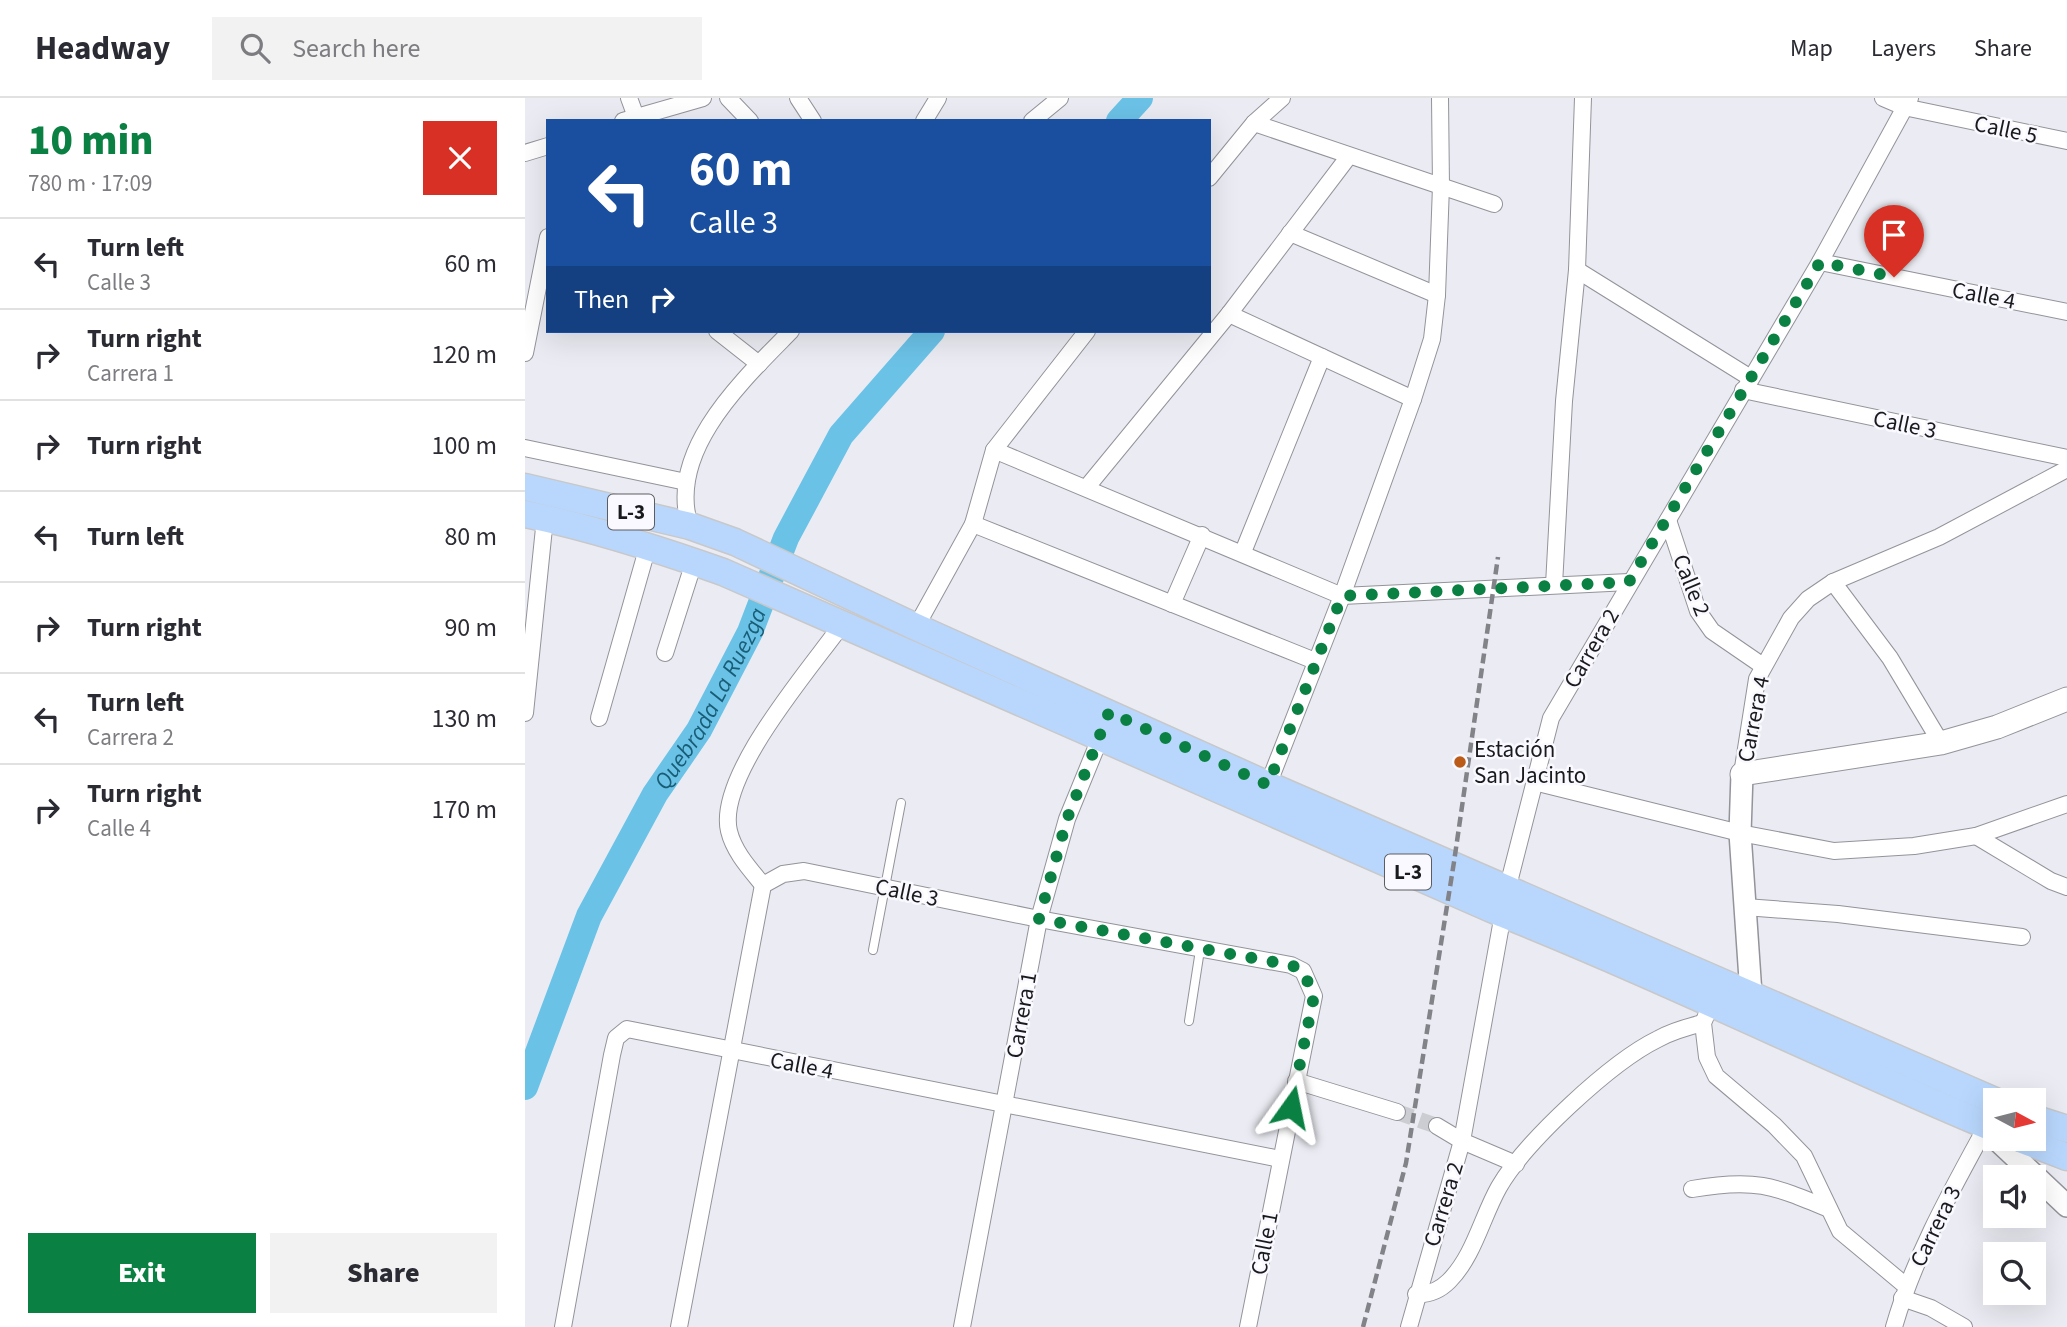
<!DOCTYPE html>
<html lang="en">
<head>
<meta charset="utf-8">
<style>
  body { margin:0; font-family:"Source Sans 3",sans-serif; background:#f2f2f3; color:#2b2b33; height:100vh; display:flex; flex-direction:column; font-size:26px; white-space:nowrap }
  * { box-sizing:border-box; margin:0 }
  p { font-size:23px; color:#7c7c81 }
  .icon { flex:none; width:38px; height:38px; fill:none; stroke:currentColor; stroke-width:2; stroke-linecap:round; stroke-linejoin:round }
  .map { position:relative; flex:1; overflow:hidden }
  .drawer { display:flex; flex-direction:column; background:#fff; width:525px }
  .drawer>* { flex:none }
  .banner { position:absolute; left:21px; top:21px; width:665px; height:214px; border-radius:0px; box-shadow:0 7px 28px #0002; background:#1a4fa0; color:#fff; overflow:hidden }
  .needle { width:46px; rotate:97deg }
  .buttons { position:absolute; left:1458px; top:990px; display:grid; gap:14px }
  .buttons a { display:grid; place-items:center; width:63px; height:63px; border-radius:0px; background:#fff; box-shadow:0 7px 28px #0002; font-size:35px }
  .pin { position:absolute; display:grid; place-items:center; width:60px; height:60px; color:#fff; margin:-72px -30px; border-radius:50% 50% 50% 0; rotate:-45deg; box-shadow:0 0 7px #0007 }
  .pin .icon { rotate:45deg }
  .me { position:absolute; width:77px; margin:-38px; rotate:12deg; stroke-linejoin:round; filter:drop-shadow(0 0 5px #0008) }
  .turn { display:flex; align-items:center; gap:24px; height:147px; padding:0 28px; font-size:32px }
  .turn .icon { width:91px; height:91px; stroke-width:2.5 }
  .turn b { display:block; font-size:49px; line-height:60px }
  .then { display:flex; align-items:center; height:66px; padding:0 28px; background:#0003; gap:14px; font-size:26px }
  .round { display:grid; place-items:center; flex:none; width:74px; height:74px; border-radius:0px; background:#f2f2f3 }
  .overview { display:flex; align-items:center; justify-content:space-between; height:119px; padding:0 28px }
  h1 { font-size:42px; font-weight:800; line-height:52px; color:#0b8043 }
  .cta { display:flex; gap:14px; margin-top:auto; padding:14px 28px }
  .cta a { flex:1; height:80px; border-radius:0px; background:#0b8043; color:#fff; font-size:28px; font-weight:800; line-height:80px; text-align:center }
  .cta a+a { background:#f2f2f3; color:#2b2b33 }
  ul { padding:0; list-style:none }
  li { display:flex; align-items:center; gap:21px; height:91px; padding:0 28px; border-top:2px solid #e1e1e2 }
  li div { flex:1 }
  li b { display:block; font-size:26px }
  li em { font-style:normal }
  header { display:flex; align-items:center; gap:42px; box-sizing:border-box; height:98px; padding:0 35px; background:#fff; border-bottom:2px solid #e1e1e2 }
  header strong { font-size:33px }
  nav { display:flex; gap:38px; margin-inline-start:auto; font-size:24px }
  .search { width:490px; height:63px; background:#f2f2f3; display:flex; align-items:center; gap:18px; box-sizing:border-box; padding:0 24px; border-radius:0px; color:#7c7c81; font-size:26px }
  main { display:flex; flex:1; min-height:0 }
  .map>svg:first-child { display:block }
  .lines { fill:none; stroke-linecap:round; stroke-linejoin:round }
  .river { stroke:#6bc2e7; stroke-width:26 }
  .minor-tunnel { stroke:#ccccd3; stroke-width:16; stroke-dasharray:16 8; stroke-linecap:butt }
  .service-casing { stroke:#93939a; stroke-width:10 }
  .minor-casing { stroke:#93939a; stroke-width:18 }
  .tertiary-casing { stroke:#93939a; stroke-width:24 }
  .secondary-casing { stroke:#93939a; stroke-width:25 }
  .primary-casing { stroke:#c8c8c9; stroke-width:29 }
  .service { stroke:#fff; stroke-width:8 }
  .minor { stroke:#fff; stroke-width:16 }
  .tertiary { stroke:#fff; stroke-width:21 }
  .secondary { stroke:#fff; stroke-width:23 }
  .primary { stroke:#b9d7fd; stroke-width:26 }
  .rail { stroke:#828388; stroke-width:4.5; stroke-dasharray:10 5; stroke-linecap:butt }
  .route { stroke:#0b8043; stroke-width:12; stroke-dasharray:0 21.6 }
  .poi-dot { fill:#bc5b18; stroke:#f9f9ff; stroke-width:2.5 }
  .labels { text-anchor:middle; stroke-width:5; stroke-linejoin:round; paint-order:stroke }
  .shield { fill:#f9f9ff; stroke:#5c5d60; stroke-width:2 }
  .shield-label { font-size:21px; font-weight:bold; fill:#191a1c }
  .street-label { font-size:23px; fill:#191a1c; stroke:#f9f9ff }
  .poi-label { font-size:23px; fill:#191a1c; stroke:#f9f9ff; text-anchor:start }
  .water-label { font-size:24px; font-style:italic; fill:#195d76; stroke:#f9f9ff }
</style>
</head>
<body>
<header>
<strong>Headway</strong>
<div class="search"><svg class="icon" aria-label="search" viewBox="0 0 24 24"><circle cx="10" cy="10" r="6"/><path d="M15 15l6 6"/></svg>Search here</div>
<nav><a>Map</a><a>Layers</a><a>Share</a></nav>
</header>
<main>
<section class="drawer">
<div class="overview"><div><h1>10 min</h1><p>780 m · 17:09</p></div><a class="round" style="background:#d93025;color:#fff"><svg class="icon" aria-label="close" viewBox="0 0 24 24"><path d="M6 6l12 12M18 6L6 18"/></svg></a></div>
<ul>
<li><svg class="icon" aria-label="left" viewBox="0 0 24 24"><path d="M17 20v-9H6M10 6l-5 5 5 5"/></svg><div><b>Turn left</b><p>Calle 3</p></div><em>60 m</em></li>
<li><svg class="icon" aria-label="right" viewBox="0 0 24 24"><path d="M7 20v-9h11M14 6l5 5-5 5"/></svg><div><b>Turn right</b><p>Carrera 1</p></div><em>120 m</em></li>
<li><svg class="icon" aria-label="right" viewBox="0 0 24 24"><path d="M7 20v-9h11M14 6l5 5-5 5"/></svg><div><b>Turn right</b></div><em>100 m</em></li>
<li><svg class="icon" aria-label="left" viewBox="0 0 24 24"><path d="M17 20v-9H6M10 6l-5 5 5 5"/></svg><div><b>Turn left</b></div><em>80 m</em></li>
<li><svg class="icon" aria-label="right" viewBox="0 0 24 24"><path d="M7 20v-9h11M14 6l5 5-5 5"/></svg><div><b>Turn right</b></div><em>90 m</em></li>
<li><svg class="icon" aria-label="left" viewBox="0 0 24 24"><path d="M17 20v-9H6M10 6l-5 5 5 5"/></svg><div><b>Turn left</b><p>Carrera 2</p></div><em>130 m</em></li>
<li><svg class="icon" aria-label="right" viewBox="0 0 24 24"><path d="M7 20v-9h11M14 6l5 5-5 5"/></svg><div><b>Turn right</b><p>Calle 4</p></div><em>170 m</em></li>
</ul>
<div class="cta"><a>Exit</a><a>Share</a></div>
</section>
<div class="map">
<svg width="1542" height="1229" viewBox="0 0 1542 1229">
  <rect width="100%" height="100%" fill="#ebecf3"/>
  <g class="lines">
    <g class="river">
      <polyline points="594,23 615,0"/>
      <path id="s1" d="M0,989L64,818L130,696L174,632L225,534L261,440L316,337L407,233"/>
    </g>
    <polyline class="minor-tunnel" points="872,1014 912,1028"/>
    <g class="service-casing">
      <g id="service">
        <polyline points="348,852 376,705"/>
        <polyline points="664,923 675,852"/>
      </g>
    </g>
    <g class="minor-casing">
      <g id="minor">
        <polyline points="104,0 111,19"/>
        <polyline points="203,0 225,23"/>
        <polyline points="273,0 288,23"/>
        <polyline points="1358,0 1379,9 1542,43"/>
        <polyline points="98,23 178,0"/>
        <polyline points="399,23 413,0"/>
        <polyline points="507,23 535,0"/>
        <polyline points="729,25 969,106"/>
        <polyline points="0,55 23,48"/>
        <polyline points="684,80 729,25 757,0"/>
        <polyline points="765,135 912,197"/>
        <polyline points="1295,164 1542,214"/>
        <polyline points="1052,172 1224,279"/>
        <polyline points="704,216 888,301"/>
        <polyline points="192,233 234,266"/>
        <polyline points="0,255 23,139"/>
        <polyline points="1218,292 1542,360"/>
        <polyline points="0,350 161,384"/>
        <polyline points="469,352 817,498 1104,484"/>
        <polyline points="562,389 704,216 824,58"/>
        <polyline points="1143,422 1173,513 1187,533 1238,568"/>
        <polyline points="448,426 790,563"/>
        <path d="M165,428C141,353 218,282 266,233"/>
        <polyline points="718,454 797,259"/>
        <polyline points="1308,484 1365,560 1416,645"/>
        <polyline points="1029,487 1039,303 1052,172 1058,0"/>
        <polyline points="647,506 677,437"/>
        <polyline points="391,529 448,426 469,352 562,233"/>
        <polyline points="140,555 169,464"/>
        <polyline points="0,615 19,430"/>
        <polyline points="74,620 123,448"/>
        <polyline points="1217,676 1232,581 1266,520 1283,501 1308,484 1414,439 1542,371"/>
        <polyline points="1009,684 1215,735 1309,753 1389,748 1451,738 1542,706"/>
        <polyline points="743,687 817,498 888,301 907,241 912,197 916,88 915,0"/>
        <polyline points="1451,738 1526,783 1542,789"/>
        <path d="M238,787C225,771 209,754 204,733C191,678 286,570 318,525"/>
        <polyline points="982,792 1026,620 1295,164 1385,0"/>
        <polyline points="1220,809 1313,816 1497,839"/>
        <polyline points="1181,918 1178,925 1182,959 1191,978 1249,1027 1279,1058 1315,1133 1381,1188"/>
        <polyline points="771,983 872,1014"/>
        <polyline points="912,1028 937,1043 991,1066"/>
        <path d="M1167,1091C1229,1080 1247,1087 1304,1111"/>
        <path d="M891,1196C904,1197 915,1192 924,1183C949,1158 957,1119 974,1089C1000,1044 1086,964 1133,941C1147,933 1162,929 1178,925"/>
        <polyline points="1377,1200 1406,1210 1439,1229"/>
        <polyline points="38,1229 87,957 91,940 102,931 755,1061"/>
        <polyline points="154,1229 238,787 258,776 279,773 514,821 766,867 778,873 789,898 723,1229"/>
        <polyline points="437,1229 514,821 542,721 578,633"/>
        <polyline points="884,1229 937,1043 978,816"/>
        <path d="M1369,1229C1389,1159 1425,1095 1460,1031"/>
      </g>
    </g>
    <g class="tertiary-casing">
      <g id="tertiary">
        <polyline points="1217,676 1215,735 1226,896 1225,910"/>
        <polyline points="1471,1041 1542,1108"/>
      </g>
    </g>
    <g class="secondary-casing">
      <polyline id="secondary" points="1217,676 1416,645 1472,629 1542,601"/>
    </g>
    <g class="primary-casing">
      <g id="primary">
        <polyline points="0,389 165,428 210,444 391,529 743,687 1470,1003"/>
        <path d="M0,416C68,430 133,451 198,474L978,816C1145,883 1305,962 1470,1031"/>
        <polyline points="1508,1020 1542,1031"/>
        <polyline points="1495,1041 1542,1059"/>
      </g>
    </g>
    <use href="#service" class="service"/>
    <use href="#minor" class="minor"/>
    <use href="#tertiary" class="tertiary"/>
    <use href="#secondary" class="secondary"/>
    <use href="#primary" class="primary"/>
    <polyline class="rail" points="838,1229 881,1065 929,764 973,459"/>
  </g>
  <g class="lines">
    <polyline class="route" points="766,1009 789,898 778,873 766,867 514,821 542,721 584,614 743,687 817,498 1104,484 1295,164 1369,179"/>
  </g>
  <circle class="poi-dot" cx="935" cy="664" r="7"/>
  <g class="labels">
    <g class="shield">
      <rect x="83" y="396.5" width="46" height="35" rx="5"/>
      <rect x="860" y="756.5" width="46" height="35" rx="5"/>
    </g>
    <g class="shield-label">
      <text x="106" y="421">L-3</text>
      <text x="883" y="781">L-3</text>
    </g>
    <g class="street-label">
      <text transform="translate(1481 31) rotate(12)" y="8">Calle 5</text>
      <text transform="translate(1459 197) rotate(11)" y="8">Calle 4</text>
      <text transform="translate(1380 326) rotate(12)" y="8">Calle 3</text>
      <text transform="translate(1167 487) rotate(68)" y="8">Calle 2</text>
      <text transform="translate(1066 550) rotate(-60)" y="8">Carrera 2</text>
      <text transform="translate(1228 621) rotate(-79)" y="8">Carrera 4</text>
      <text transform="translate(382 794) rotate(12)" y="8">Calle 3</text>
      <text transform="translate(496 917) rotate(-80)" y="8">Carrera 1</text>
      <text transform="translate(277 967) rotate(11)" y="8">Calle 4</text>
      <text transform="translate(918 1106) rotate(-73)" y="8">Carrera 2</text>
      <text transform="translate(1410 1128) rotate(-64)" y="8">Carrera 3</text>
      <text transform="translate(739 1145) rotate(-79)" y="8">Calle 1</text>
    </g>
    <g class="poi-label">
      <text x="949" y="659">Estación<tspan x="949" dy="26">San Jacinto</tspan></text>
    </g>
    <g class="water-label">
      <text dy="8" stroke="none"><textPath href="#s1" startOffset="432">Quebrada La Ruezga</textPath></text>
    </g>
  </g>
</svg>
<div class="buttons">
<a><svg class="needle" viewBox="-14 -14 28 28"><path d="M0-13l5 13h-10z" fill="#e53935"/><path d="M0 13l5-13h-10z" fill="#7c7c81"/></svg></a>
<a><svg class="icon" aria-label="sound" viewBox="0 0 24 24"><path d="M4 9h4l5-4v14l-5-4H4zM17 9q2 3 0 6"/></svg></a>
<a><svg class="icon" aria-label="search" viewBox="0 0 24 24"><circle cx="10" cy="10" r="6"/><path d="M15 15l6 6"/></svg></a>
</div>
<div class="pin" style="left:1369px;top:179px;background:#d93025"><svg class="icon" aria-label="arrive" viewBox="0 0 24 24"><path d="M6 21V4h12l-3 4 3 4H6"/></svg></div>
<svg class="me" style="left:766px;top:1009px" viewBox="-20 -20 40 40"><path d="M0-17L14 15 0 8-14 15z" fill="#0b8043" stroke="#fff" stroke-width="4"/></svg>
<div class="banner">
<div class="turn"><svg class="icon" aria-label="left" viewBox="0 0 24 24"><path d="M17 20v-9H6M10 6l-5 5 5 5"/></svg><div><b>60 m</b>Calle 3</div></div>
<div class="then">Then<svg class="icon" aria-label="right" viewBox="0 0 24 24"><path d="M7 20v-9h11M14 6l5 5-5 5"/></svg></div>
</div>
</div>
</main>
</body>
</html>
